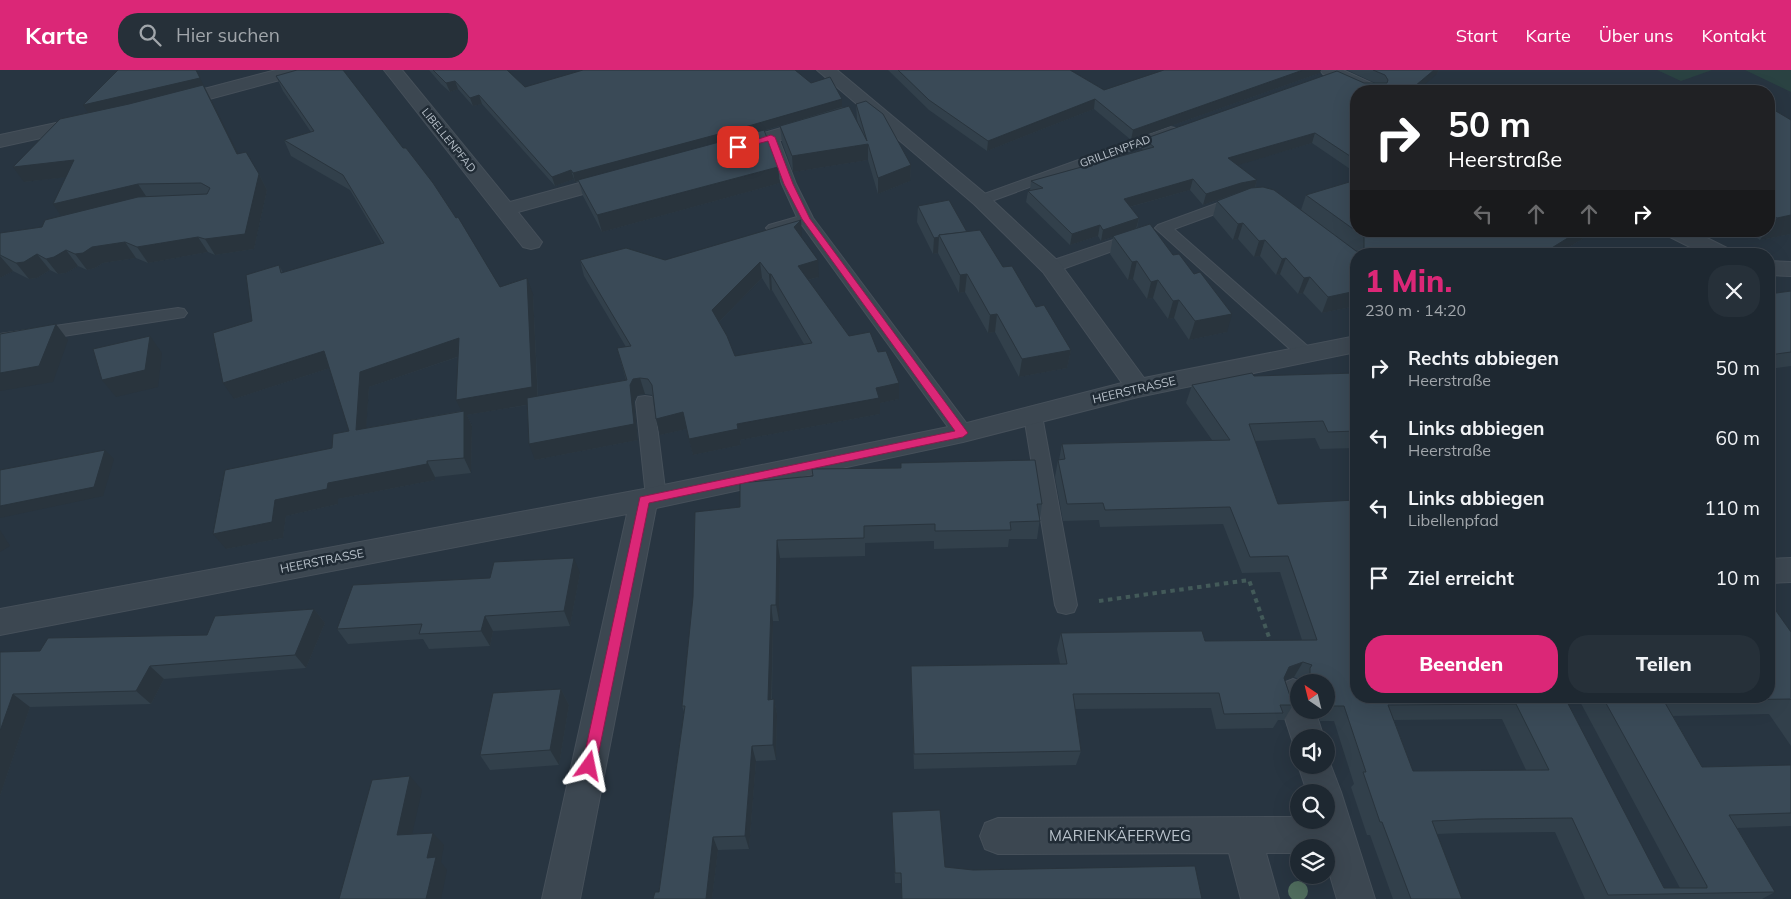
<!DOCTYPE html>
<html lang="de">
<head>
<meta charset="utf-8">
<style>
  body { margin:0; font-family:Mulish,sans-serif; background:#263039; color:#f1f3f6; height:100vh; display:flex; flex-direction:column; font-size:19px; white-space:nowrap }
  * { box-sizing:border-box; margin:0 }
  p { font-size:16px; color:#a1a6ab }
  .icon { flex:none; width:28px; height:28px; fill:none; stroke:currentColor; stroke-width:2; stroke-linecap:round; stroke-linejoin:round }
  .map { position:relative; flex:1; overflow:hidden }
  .drawer { position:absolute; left:1350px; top:178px; width:425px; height:455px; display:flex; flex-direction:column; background:#1e2831; border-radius:20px; box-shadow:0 5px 20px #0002,0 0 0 1px #3c444d }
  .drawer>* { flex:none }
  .hud { position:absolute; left:1350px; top:15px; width:425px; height:152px; border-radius:20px; box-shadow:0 5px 20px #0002,0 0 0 1px #3c444d; background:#202124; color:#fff; overflow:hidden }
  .needle { width:32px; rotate:325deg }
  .tools { position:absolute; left:1290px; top:604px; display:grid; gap:10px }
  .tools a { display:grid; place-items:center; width:45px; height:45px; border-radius:50%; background:#1e2831; box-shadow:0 5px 20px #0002,0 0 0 1px #3c444d; font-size:25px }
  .pin { position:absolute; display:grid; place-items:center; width:42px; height:42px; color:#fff; margin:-21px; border-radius:10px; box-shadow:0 2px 8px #0006 }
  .me { position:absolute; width:55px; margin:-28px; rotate:12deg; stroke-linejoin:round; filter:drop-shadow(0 0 4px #0008) }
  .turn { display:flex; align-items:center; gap:18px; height:105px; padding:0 15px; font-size:22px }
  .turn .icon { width:65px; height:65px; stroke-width:2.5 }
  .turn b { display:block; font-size:35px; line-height:42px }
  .lanes { display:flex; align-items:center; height:48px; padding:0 15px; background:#0003; justify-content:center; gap:25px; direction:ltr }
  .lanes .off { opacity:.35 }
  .round { display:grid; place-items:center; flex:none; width:52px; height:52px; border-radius:20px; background:#263039 }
  .overview { display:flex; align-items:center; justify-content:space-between; height:85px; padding:0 15px }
  h1 { font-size:30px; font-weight:800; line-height:38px; color:#db2777 }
  .action { display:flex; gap:10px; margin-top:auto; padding:10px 15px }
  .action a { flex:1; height:58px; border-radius:20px; background:#db2777; color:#fff; font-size:20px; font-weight:800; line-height:58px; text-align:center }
  .action a+a { background:#263039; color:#f1f3f6 }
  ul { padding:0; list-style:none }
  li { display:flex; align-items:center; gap:15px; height:70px; padding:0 15px }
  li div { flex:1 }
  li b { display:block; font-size:19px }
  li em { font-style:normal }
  header { display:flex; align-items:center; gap:30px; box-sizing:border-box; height:70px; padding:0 25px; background:#db2777; color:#fff }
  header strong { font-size:24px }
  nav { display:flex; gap:28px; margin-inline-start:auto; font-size:18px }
  .search { width:350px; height:45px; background:#263039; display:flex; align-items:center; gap:12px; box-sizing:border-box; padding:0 18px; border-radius:20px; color:#a1a6ab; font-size:19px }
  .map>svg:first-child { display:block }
  .green { fill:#2a4242 }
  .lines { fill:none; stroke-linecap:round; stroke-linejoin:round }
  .service-casing { stroke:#46505a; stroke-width:2 }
  .minor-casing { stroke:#46505a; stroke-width:2 }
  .path { stroke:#435a59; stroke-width:4; stroke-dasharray:4.5 4.5; stroke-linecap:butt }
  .service { fill:#3c4751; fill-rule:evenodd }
  .minor { fill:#3c4751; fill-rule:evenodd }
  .tree { fill:#506d5e }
  .wall { fill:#32404b; fill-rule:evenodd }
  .shaded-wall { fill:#29343d }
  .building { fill:#3a4a57; stroke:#29343d; fill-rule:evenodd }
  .route { fill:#db2777; stroke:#8e194d }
  .labels { text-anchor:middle; stroke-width:5; stroke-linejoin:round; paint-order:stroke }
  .far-street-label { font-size:11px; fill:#b9c2cb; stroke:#212c36 }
  .street-label { font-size:12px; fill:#b9c2cb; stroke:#212c36 }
  .near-street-label { font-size:15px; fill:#b9c2cb; stroke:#212c36 }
</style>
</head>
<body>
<header>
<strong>Karte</strong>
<div class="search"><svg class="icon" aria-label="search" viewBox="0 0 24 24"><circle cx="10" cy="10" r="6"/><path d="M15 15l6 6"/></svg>Hier suchen</div>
<nav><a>Start</a><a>Karte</a><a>Über uns</a><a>Kontakt</a></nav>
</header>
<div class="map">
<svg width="1791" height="829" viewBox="0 0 1791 829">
  <rect width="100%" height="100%" fill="#283541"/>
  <g class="green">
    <polygon points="1657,0 1712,0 1681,11"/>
    <polygon points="1745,0 1791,0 1791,22"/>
  </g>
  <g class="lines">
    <g class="service-casing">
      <g id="service">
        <polygon points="1170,57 1175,58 1177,61 1175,64 986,133 976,133 973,130 976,127"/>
        <polygon points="771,63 778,67 796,114 813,148 970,358 973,363 970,368 963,370 956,368 802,155 774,163 769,161 766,158 769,155 797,147 782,114 764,67"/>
        <polygon points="1240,125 1245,127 1248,130 1245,133 1174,159 1312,280 1315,284 1312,288 1306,290 1300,288 1155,158 1158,155"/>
        <polygon points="1137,162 1143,164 1145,167 1143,170 1057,201 1045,201 1043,197 1045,193"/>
        <polygon points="178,238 184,239 187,243 184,247 0,276 0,264"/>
        <polygon points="645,326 652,327 654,332 666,427 663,432 656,435 649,432 646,427 636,332 638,327"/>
        <polygon points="1033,339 1040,341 1042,346 1077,535 1074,542 1066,544 1058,542 1055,535 1024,346 1026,341"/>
      </g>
    </g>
    <g class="minor-casing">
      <g id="minor">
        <polygon points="276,0 305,0 302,4 172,39 166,37 163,33 166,29"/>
        <polygon points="384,0 402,0 510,132 616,103 623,105 626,109 623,113 518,142 542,172 539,177 531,179 523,177"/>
        <polygon points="817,0 837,0 988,126 1059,192 1144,308 1356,266 1356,282 1138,327 963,372 656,438 580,829 542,829 627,444 0,565 0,539 644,419 963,354 1122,313 1043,202 974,134"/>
        <polygon points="1320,0 1343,0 1380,17 1383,21 1360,21 1323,4"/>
        <polygon points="84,47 91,49 93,53 91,57 0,77 0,65"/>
        <polygon points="816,48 823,50 825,54 823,58 732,84 725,82 722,78 725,74"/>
        <polygon points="1665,161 1693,161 1729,179 1732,184 1704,184 1668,166"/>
        <polygon points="1769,191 1791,192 1791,206 1769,205"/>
        <polygon points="1791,488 1791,512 1769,513 1769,489"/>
        <polygon points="1293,609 1301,612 1299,612 1299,640 1315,640 1324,668 1299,668 1299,680 1295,679 1277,624 1281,614"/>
        <polygon points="1326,683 1341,722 1375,829 1337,829 1326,792 1326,778 1299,778 1299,783 1266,783 1279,829 1241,829 1229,783 998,784 985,779 980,766 985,753 998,748 1299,747 1299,750 1326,750 1326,722 1307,722 1298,695 1299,693 1299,695 1326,695"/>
      </g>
    </g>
    <polyline class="path" points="1099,531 1249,510 1271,573"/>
    <use href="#service" class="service"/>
    <use href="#minor" class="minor"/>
  </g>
  <circle class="tree" cx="1298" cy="821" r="10"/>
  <g class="wall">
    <polygon points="429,0 507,0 525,17 811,13 842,37 858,53 857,49 856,34 911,95 910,111 878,124 868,90 793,102 782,72 780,56 764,61 780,113 602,162 583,126 579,112 575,112 574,109 555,116 482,34 473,36 458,19 450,22 441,14"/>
    <polygon points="888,0 1070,0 1104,20 1320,3 1131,70 1094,39 987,81 929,40"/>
    <polygon points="1347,0 1439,0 1437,4 1356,21 1356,103 1312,73 1237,95 1257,110 1255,118 1301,140 1306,125 1448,167 1464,161 1595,161 1558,184 1356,184 1356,236 1322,243 1303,223 1298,224 1280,204 1276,205 1260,186 1254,187 1238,169 1233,170 1213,146 1217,131 1238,123 1203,135 1190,120 1130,137 1139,148 1137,158 1227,262 1189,270 1174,248 1168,249 1153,228 1147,229 1133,209 1128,210 1110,184 1113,167 1101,171 1098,166 1070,175 1026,132 1028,121 1030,121 1031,111 1143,80 1142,79 1144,69 1364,13 1375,13"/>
    <path d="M276,6L500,217L533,224L538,326L626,310L617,278L626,277L584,206L580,190H665L802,166L801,167L819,207L808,210L849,266L878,282L899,329L880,333V344L740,370L741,375L693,385L687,359L660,365L656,349L652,325L645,324L638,325L634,331L638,370L535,390L527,335L467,345L472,356L471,403L435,407V410L338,429V434L286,446L283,468L226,479L349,361L330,298L234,329L252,251L279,195L283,203L382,174L350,120L291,86L284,70L311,62L283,21ZM762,208L770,221L772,220L804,274L735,286L719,252ZM458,287L461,341L366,358L369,317Z"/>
    <polygon points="204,17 238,84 259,104 267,120 254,179 215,185 208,182 148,193 136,188 103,193 95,198 87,200 78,196 66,203 58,204 50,200 37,208 29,209 13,201 0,208 0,163 42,157 61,146 66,107 24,112 60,49"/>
    <polygon points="1769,37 1791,50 1791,164 1760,170 1746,161 1769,161"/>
    <polygon points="918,136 967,162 1003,197 1036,237 1071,280 1067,298 1019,307 995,262 988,263 965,222 959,223 938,183 933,184 917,152"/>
    <polygon points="1791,221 1791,296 1769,299 1769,224"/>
    <path d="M1356,303V378L1320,379L1315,368L1255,371L1278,434L1356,626H1564L1664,818H1680L1577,626H1769L1791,562V676L1769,644L1673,646L1702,697L1791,695V756L1737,758L1775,822L1762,829H1585L1555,762L1463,763L1437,764L1462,829H1393L1370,765H1367L1351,717L1354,714L1334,651H1320L1317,640H1326V612H1302L1303,611L1294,607L1285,610L1293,635L1284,650H1278L1273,658L1216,659L1211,638L1075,639L1081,681L1076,695L914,699L911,612V596L1060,594L1057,579L1061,563L1205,571L1302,570L1280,502L1242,503L1223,454L1100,457L1099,450L1063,451L1055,407L1058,390H1059L1062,374L1212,370L1186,333L1192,315L1254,306ZM1502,649L1526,700L1413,701L1394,650Z"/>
    <polygon points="1042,434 1037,469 1009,469 1008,477 934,479 934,471 865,473 865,486 780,488 779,551 773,551 772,629 774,629 777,644 776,690 756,691 749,779 718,780 712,829 653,829 659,822 684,642 682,636 693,527 695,442"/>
    <polygon points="580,503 570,556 493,561 490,576 429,579 423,569 348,574 337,559"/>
    <polygon points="314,539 325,553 306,598 164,609 151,634 30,637 0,726 0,582 40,581 207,565"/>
    <polygon points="561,619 569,635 559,695 490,700 480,685"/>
    <polygon points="892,742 945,797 1202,829 902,829 901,813 895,813"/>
  </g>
  <g class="shaded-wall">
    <polygon points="196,0 246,99 237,84 89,44 83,35"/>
    <polygon points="1303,0 1321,0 1320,3 1131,70 1133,60"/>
    <polygon points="1434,0 1439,0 1437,4 1417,21 1409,21"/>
    <polygon points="455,11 458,19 450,22 446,13"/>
    <polygon points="479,25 482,34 473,36 470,28"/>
    <polygon points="842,29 842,37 746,66 575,112 573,103"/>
    <polygon points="1095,29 1094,39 987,81 988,71"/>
    <polygon points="1315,63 1312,73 1225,99 1228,88"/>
    <polygon points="868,74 868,90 793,102 792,86"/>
    <polygon points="74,90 85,105 24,112 13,97"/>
    <polygon points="911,95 910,111 878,124 878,108"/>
    <polygon points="778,97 780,113 602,162 597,145"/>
    <polygon points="571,100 574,109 555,116 552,107"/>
    <polygon points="259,104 267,120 254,179 215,185 205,169"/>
    <polygon points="1193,109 1190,120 1122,139 1124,129"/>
    <polygon points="1257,110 1254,121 1237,123 1203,135 1206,124 1241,113"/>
    <polygon points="138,114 148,129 64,150 53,134"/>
    <polygon points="1791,145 1791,164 1760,170 1766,161 1769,161 1769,158 1777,148"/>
    <polygon points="1139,148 1136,159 1101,171 1103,160"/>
    <polygon points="801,150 802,166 796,173 794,157"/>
    <polygon points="1243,153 1238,169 1233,170 1238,154"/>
    <polygon points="1100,155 1098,166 1070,175 1072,164"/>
    <polygon points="1579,161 1595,161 1558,184 1542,184"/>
    <polygon points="198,167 208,182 148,193 137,177"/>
    <polygon points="939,167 938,183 933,184 934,168"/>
    <polygon points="1265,170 1260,186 1254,187 1259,171"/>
    <polygon points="125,172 136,188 103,193 95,198 87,200 75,184 92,177"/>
    <polygon points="66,180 78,196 66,203 58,204 46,189"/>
    <polygon points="37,184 50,200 37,208 29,209 16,193"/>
    <polygon points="0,186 13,201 0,208"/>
    <polygon points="1286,188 1280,204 1276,205 1282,189"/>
    <polygon points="818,190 819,207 799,212 798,196"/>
    <polygon points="1137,191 1133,209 1128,210 1132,192"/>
    <polygon points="760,192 762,208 715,256 712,240"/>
    <polygon points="769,204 771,204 772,220 770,221"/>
    <polygon points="967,204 965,222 959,223 960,205"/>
    <polygon points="1310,207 1303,223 1298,224 1304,208"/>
    <polygon points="527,208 533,224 538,333 467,345 472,356 471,403 464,388 464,346 456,330"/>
    <polygon points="1158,210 1153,228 1147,229 1151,212"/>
    <polygon points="1356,221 1356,236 1322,243 1328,227"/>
    <polygon points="1179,230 1174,248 1168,249 1173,231"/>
    <polygon points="997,244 995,262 988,263 990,245"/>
    <polygon points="1232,244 1227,262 1189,270 1195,251"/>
    <polygon points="56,254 68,270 53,312 0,321 0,303"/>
    <polygon points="150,266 162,283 158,317 116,327 102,310"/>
    <polygon points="459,268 466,284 369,317 365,376 356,360 360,302"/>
    <polygon points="1071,280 1067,298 1019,307 1022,289"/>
    <polygon points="324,281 333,297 234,329 223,313"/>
    <polygon points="640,308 645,324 638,325 634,331 638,370 535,390 529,374 630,315 633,309"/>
    <polygon points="899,313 899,329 880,333 880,344 740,370 741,375 693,385 689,369 737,354 876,318"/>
    <polygon points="683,342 687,359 660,365 656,349"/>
    <polygon points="105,380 114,389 103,426 0,448 0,436"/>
    <polygon points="427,391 435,407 435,410 338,429 338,434 286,446 283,468 226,479 213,464 275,430 328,413"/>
    <polygon points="0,460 10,476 0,482"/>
    <polygon points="777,470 780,488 779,551 776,535"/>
    <polygon points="574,488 580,503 570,556 564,541"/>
    <polygon points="771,535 773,551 771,645 768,630"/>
    <polygon points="314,539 325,553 306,598 295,585"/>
    <polygon points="485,546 493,561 490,576 481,561"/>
    <polygon points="1303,592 1294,607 1280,612 1289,597"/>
    <polygon points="150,596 164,609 151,634 136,621"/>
    <polygon points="561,619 569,635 559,695 550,680"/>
    <polygon points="13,624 30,637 0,726 0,661"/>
    <polygon points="774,629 777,644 776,690 773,675"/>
    <polygon points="752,676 756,691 749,779 745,766"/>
    <polygon points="410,706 422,720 409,778 397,765"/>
    <polygon points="433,763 444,775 441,792 447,800 441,829 426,829 427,788"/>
    <polygon points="713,767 718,780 712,829 706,829"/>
  </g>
  <g class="building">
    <polygon points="118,0 196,0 200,8 83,35"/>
    <polygon points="297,0 343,0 403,78 406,78 433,113 456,148 458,147 500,217 527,208 532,317 456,330 459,268 360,302 356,360 464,341 464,388 427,391 427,394 328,413 327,419 275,430 272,452 213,464 225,400 332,378 333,364 349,361 324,281 223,313 213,263 252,251 246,205 279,195 281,203 384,173 343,105 284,70 314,61 276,6"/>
    <polygon points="433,0 507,0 525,17 583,0 795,0 811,13 830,7 842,29 745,57 573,103 571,100 552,107 479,25 470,28 455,11 446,13"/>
    <polygon points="898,0 1070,0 1104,20 1164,0 1303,0 1133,60 1095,29 988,71 929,30"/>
    <polygon points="1373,0 1434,0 1409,21 1356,21 1356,90 1315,63 1228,88 1257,110 1241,113 1206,124 1193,109 1124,129 1139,148 1103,160 1100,155 1072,164 1028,121 1043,118 1031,111 1154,77 1144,69 1337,1 1364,13 1387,13 1388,10 1385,5"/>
    <polygon points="203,15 237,84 246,82 259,104 245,164 205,169 198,167 137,177 125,172 92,177 83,183 75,184 66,180 54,187 46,189 37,184 24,192 16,193 0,185 0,163 42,157 45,150 138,127 207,124 210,118 201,113 138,114 53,134 74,90 13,97 60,49 129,34"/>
    <polygon points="866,31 883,44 911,95 878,108 868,74 792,86 780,56 849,36 867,71 856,34"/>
    <polygon points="1769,37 1791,50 1791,145 1777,148 1769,143"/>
    <polygon points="764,60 778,97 597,145 578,110"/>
    <polygon points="1356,110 1356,161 1306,125"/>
    <polygon points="1263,117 1274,120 1356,181 1364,183 1364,167 1356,161 1440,161 1448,167 1464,161 1579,161 1542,184 1356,184 1356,221 1328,227 1310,207 1304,208 1286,188 1282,189 1265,170 1259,171 1243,153 1238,154 1217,131 1251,118"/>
    <polygon points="949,130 967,162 939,165 939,167 934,168 918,136"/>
    <path d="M801,150L794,157L818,190L798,196L849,266L870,262L878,282L886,281L899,313L876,318L879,328L737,354L738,359L689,369L683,342L656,349L652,315L648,309L640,308L633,309L630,315L634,354L529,374L527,328L627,310L617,278L631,276L580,190L626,178L665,190ZM760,192L769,204H771L812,273L735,286L727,266L712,240Z"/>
    <polygon points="1150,154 1173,185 1179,184 1194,204 1200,202 1232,244 1195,251 1179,230 1173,231 1158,210 1151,212 1137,191 1132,192 1113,166"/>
    <polygon points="980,160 1003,197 1012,196 1036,237 1044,235 1071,280 1022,289 997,244 990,245 967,204 960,205 939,165"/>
    <polygon points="1791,221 1791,282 1769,285 1769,224"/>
    <polygon points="56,254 39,296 0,303 0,264"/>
    <polygon points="150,266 145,300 102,310 93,279"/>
    <path d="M1252,303L1254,306L1356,303V361L1328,362L1323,351L1249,354L1278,434L1356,430V626H1564L1664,818H1707V816L1602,626H1769V531L1791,562V630L1790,629L1664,631L1702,697L1791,695V743L1729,745L1775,822L1608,825L1572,748L1478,749L1432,751L1462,829H1411L1382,752H1380L1363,702H1366L1344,636H1331L1326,624V612H1310V598L1312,595L1303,592L1289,597L1284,608L1293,635H1280L1283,643L1224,644L1219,623L1073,624L1081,681L914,684L911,596L1067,594L1061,563L1202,561L1205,571L1317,570L1288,486L1250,487L1230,437L1105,440L1103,433L1067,434L1058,390L1065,389L1062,374L1230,370L1192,315ZM1516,634L1549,700L1413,701L1388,635Z"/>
    <polygon points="105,380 94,417 0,436 0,400"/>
    <polygon points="1035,390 1042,434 1037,434 1040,451 1010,452 1011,460 935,461 935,454 864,456 864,468 777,470 776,535 771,535 768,630 774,629 773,675 752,676 745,766 713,767 706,829 653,829 655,822 659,822 685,636 682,636 693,527 695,442 740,437 740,413 813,406 812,399 901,398 901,393"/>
    <polygon points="574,488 564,541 485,546 481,561 419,564 422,554 337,559 353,515 490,508 494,492"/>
    <polygon points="314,539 295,585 150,596 136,621 13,624 0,661 0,582 40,581 48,568 207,565 215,546"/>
    <polygon points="561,619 550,680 480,685 493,623"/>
    <polygon points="410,706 397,765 433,763 427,788 436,787 426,829 339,829 372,710"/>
    <polygon points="940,740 945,797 973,800 1195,796 1202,829 902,829 901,803 895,803 892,742"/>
  </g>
  <polygon class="route" points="771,65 775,67 793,114 810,149 968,363 963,367 649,433 596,696 594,701 589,703 584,701 582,696 640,427 955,361 802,149 784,114 768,71 738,79 733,77"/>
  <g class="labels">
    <g class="far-street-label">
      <text transform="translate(449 70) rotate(51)" y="4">LIBELLENPFAD</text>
      <text transform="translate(1115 81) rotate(-20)" y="4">GRILLENPFAD</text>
    </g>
    <g class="street-label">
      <text transform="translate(1134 320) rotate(-13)" y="4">HEERSTRASSE</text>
      <text transform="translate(322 491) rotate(-11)" y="4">HEERSTRASSE</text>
    </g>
    <g class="near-street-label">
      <text x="1120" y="771">MARIENKÄFERWEG</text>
    </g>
  </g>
</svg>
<div class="tools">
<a><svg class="needle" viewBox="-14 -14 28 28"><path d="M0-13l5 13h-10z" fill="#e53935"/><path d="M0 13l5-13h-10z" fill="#a1a6ab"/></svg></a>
<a><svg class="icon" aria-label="sound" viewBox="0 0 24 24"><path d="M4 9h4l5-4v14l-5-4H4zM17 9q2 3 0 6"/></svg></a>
<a><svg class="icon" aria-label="search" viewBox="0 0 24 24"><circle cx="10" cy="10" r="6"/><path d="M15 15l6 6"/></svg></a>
<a><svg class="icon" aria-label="layers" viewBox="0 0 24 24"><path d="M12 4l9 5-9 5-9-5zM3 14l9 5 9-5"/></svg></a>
</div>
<div class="pin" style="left:738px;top:77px;background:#d93025"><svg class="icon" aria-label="arrive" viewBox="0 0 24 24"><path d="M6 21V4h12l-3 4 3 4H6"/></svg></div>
<svg class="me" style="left:589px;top:696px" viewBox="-20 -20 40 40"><path d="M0-17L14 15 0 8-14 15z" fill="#db2777" stroke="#fff" stroke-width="4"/></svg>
<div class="hud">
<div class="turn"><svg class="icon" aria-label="right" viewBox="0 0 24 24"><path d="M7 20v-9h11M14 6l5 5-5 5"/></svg><div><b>50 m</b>Heerstraße</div></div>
<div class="lanes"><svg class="icon off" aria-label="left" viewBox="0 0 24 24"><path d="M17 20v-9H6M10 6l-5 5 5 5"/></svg><svg class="icon off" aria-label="ahead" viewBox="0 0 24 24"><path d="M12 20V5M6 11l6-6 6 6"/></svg><svg class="icon off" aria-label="ahead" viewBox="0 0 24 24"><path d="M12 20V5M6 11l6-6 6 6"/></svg><svg class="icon" aria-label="right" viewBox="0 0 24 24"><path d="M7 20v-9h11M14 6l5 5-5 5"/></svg></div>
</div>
<section class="drawer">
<div class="overview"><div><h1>1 Min.</h1><p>230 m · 14:20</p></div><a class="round"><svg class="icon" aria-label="close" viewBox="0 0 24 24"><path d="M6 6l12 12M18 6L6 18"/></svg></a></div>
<ul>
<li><svg class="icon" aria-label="right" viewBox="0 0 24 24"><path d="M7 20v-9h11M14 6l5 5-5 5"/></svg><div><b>Rechts abbiegen</b><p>Heerstraße</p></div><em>50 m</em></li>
<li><svg class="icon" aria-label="left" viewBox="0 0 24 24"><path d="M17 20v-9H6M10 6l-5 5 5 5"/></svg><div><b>Links abbiegen</b><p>Heerstraße</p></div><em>60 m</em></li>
<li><svg class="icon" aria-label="left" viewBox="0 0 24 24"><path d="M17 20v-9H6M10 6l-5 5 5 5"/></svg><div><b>Links abbiegen</b><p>Libellenpfad</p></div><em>110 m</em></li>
<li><svg class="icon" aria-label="arrive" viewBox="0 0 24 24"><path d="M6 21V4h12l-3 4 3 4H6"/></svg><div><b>Ziel erreicht</b></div><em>10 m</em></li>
</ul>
<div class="action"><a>Beenden</a><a>Teilen</a></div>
</section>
</div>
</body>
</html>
